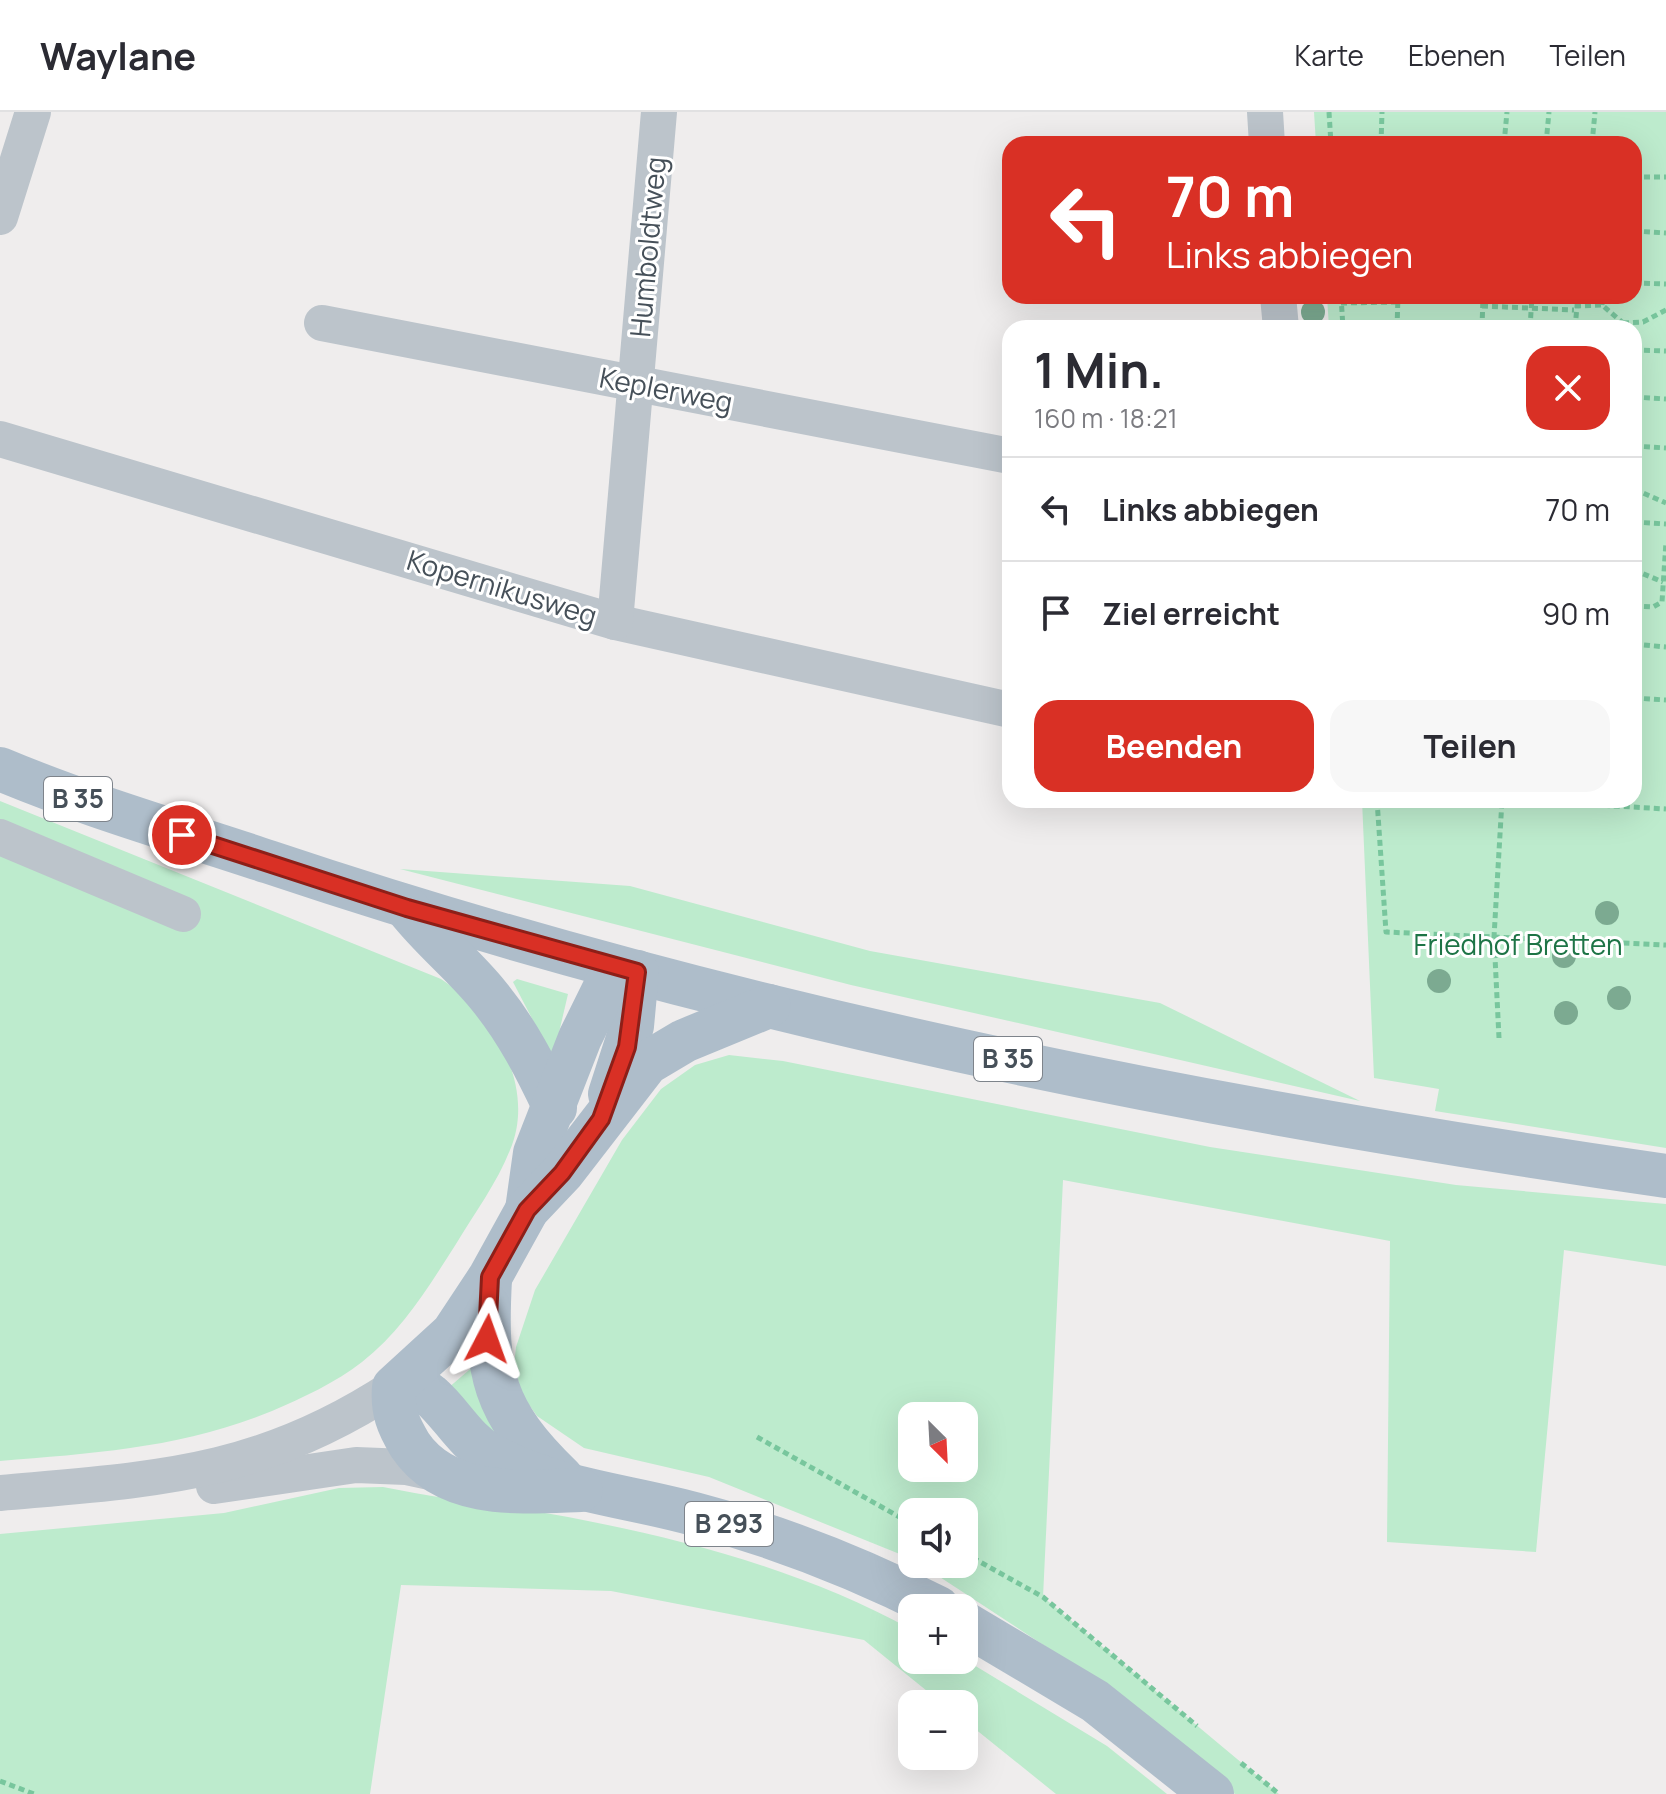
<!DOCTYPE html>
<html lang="de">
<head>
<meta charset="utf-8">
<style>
  body { margin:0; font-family:Manrope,sans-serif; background:#f7f7f7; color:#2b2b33; height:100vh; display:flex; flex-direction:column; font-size:30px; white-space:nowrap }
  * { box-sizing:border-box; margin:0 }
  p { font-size:26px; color:#7c7c81 }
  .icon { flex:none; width:44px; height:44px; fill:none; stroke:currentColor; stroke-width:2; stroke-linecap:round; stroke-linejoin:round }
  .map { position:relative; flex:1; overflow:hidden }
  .details { position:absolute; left:1002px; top:208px; width:640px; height:488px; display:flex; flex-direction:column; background:#fff; border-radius:24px; box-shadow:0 8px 32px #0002 }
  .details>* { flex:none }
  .top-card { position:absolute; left:1002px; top:24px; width:640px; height:168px; border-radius:24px; box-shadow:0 8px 32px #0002; background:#d93025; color:#fff; overflow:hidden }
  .needle { width:52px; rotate:156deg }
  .buttons { position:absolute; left:898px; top:1290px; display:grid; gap:16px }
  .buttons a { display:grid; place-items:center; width:80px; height:80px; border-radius:16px; background:#fff; box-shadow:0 8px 32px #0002; font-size:40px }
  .pin { position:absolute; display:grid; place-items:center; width:68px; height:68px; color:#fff; margin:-34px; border:4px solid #fff; border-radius:50%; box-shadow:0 2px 8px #0007 }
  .me { position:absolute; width:88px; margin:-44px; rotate:4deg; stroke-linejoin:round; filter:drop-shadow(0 0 6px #0008) }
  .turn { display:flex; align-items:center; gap:28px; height:168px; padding:0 32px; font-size:36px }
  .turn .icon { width:104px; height:104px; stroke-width:2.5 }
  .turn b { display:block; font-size:56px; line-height:68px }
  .round { display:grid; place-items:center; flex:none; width:84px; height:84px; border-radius:24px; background:#f7f7f7 }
  .head { display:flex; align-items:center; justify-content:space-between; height:136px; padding:0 32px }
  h1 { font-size:48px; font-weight:700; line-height:60px }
  .button { display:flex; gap:16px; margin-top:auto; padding:16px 32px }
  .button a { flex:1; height:92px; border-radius:24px; background:#d93025; color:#fff; font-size:32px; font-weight:700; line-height:92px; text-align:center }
  .button a+a { background:#f7f7f7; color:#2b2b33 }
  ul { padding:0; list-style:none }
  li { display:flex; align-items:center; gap:24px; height:104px; padding:0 32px; border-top:2px solid #e1e1e2 }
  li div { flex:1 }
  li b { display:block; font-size:30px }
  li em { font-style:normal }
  header { display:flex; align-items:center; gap:48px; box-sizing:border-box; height:112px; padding:0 40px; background:#fff; border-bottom:2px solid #e1e1e2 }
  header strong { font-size:38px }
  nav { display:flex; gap:44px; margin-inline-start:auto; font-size:28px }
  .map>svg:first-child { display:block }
  .green { fill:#bdebcd; fill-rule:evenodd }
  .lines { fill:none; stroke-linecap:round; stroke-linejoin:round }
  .path { stroke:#78c69d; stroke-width:5; stroke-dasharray:6 4; stroke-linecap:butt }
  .minor { stroke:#bcc4cb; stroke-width:36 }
  .major { stroke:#aebdca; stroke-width:44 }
  .tree { fill:#7caa91 }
  .route-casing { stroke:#8d1f18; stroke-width:20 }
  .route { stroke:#d93025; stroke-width:14 }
  .labels { text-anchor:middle; stroke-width:6; stroke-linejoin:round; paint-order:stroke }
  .shield { fill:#fff; stroke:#7e848b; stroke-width:2 }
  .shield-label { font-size:26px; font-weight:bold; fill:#465059 }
  .street-label { font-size:28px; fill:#465059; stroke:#fff }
  .park-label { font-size:28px; fill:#1d7446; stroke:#fff }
</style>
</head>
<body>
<header>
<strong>Waylane</strong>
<nav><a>Karte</a><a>Ebenen</a><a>Teilen</a></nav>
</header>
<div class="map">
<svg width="1666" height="1682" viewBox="0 0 1666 1682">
  <rect width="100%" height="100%" fill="#efeded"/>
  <g class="green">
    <polygon points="1314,0 1666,0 1666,1036 1435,999 1439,977 1374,966 1362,688 1634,688 1634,216 1329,216 1327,184 1634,184 1634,32 1316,32"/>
    <path d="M0,689L441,867C493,901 537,975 510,1038C497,1071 474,1102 456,1132C429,1174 402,1219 362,1250C337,1270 302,1286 272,1299C182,1336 96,1341 0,1349Z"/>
    <polygon points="400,757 630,774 870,839 1160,891 1360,989 851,873"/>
    <polygon points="517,867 568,882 554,942 550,941 513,870"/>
    <path d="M729,943L783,949L1210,1035L1456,1073L1666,1092V1154L1564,1138L1536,1440L1387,1430L1390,1129L1063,1068L1043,1485L1279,1682H1235L1112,1578L920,1452H964V1400H912V1447L709,1365L584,1336L537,1304L522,1283L514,1253L516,1235L535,1178L622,1028L661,977L695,953ZM912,1304H964V1356H912Z"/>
    <polygon points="476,1252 507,1337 447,1277"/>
    <path d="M383,1375C451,1389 520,1395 588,1409C699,1431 813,1463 912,1518V1548L964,1547L1107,1634L1167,1682H1056L964,1608V1592H943L864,1528L611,1479L401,1473L370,1682H0V1422L224,1401L339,1376Z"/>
  </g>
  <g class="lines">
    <g class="path">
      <polyline points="1329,0 1331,32"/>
      <polyline points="1381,32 1382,0"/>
      <polyline points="1504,32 1507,0"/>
      <polyline points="1546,32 1549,0"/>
      <polyline points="1592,32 1595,0"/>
      <polyline points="1634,65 1666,65"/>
      <polyline points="1634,119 1666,121"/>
      <polyline points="1634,171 1666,172"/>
      <polyline points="1341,184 1343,216"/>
      <polyline points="1341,191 1398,190"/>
      <polyline points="1602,193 1603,184"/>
      <polyline points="1482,194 1574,198"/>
      <polyline points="1575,194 1602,193 1623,211 1624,216"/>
      <polyline points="1623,211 1643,210 1666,198"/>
      <polyline points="1397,216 1398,184"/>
      <polyline points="1482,216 1483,184"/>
      <polyline points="1530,216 1532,184"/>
      <polyline points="1575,216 1578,184"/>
      <polyline points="1634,238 1666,239"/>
      <polyline points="1634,285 1666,287"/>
      <polyline points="1634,334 1666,336"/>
      <polyline points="1634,383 1643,381 1666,391"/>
      <polyline points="1634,410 1666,412"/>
      <polyline points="1634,458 1663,470"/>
      <polyline points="1634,494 1653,495 1662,490 1666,430"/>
      <polyline points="1634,532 1666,535"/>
      <polyline points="1634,586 1666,588"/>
      <polyline points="1377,688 1386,820 1666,833"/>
      <polyline points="1514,688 1666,697"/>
      <polyline points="1499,926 1494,825 1502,688"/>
      <polyline points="757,1325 912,1412"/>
      <polyline points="964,1441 1043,1485 1197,1614"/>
      <polyline points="1241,1651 1279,1682"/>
      <polyline points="0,1669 34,1682"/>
    </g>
    <g class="minor">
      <polyline points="1265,0 1267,32"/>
      <polyline points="0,105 33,0"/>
      <polyline points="1278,184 1281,216"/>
      <polyline points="322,211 1010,344"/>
      <polyline points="0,327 615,510 1010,598"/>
      <polyline points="615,510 659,0"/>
      <polyline points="0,725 183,802"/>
      <polyline points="214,1374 356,1353 406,1355 443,1363"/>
      <path d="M0,1381C155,1367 259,1364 394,1275"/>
    </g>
    <g class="major">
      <path d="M0,657C88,694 179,720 269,750C722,902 1194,996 1666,1064"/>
      <path d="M407,796C432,828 463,852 488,883C517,918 536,956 555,996"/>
      <polyline points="610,982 632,914 637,860"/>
      <polyline points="527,1098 535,1041 580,926 615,855"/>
      <path d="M490,1167C485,1262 492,1298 562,1366"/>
      <path d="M403,1268C412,1273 422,1277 430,1283C452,1302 464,1328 490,1343C554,1378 626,1383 694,1402C778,1424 861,1457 938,1496"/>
      <path d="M581,1378C523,1380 447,1388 410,1333C398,1313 392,1299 394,1275L453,1221L490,1165L527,1098L562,1061L647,951L684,929L769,894"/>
      <polyline points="964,1511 1095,1589 1212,1682"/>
    </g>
  </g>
  <g class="tree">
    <circle cx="1313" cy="200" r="12"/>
    <circle cx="1607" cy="801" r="12"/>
    <circle cx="1564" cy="844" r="12"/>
    <circle cx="1439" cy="869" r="12"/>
    <circle cx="1619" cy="886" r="12"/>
    <circle cx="1566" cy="901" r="12"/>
  </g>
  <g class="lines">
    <g class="route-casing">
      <polyline id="route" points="182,723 407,796 637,860 627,935 601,1007 562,1061 527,1098 490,1165 487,1227"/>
    </g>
    <use href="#route" class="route"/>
  </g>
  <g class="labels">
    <g class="shield">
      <rect x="44" y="665" width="68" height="44" rx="6"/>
      <rect x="974" y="925" width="68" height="44" rx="6"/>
      <rect x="685" y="1390" width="88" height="44" rx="6"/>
    </g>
    <g class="shield-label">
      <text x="78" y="696">B 35</text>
      <text x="1008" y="956">B 35</text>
      <text x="729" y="1421">B 293</text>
    </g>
    <g class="street-label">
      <text transform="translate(648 135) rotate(-85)" y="10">Humboldtweg</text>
      <text transform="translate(666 278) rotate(11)" y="10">Keplerweg</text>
      <text transform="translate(502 476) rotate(17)" y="10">Kopernikusweg</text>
    </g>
    <g class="park-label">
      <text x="1518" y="843">Friedhof Bretten</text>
    </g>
  </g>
</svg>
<div class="buttons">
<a><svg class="needle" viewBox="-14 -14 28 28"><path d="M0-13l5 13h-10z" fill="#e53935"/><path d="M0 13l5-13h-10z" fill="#7c7c81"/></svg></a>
<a><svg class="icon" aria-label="sound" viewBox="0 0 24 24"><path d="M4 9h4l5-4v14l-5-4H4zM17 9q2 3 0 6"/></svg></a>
<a>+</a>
<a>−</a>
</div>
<div class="pin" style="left:182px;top:723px;background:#d93025"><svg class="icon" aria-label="arrive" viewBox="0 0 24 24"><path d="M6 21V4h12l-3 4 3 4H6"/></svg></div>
<svg class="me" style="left:487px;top:1227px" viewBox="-20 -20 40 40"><path d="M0-17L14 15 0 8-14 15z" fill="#d93025" stroke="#fff" stroke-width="4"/></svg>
<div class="top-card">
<div class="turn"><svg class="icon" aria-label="left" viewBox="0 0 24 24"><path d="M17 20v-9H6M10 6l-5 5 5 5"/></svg><div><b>70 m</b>Links abbiegen</div></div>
</div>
<section class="details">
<div class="head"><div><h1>1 Min.</h1><p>160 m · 18:21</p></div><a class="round" style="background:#d93025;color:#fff"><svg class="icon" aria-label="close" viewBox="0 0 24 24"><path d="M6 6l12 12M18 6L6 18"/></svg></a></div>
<ul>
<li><svg class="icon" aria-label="left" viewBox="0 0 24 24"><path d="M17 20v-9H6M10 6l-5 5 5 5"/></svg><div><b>Links abbiegen</b></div><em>70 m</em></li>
<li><svg class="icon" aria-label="arrive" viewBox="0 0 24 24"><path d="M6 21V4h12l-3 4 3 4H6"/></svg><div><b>Ziel erreicht</b></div><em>90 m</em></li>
</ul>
<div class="button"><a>Beenden</a><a>Teilen</a></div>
</section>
</div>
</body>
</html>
